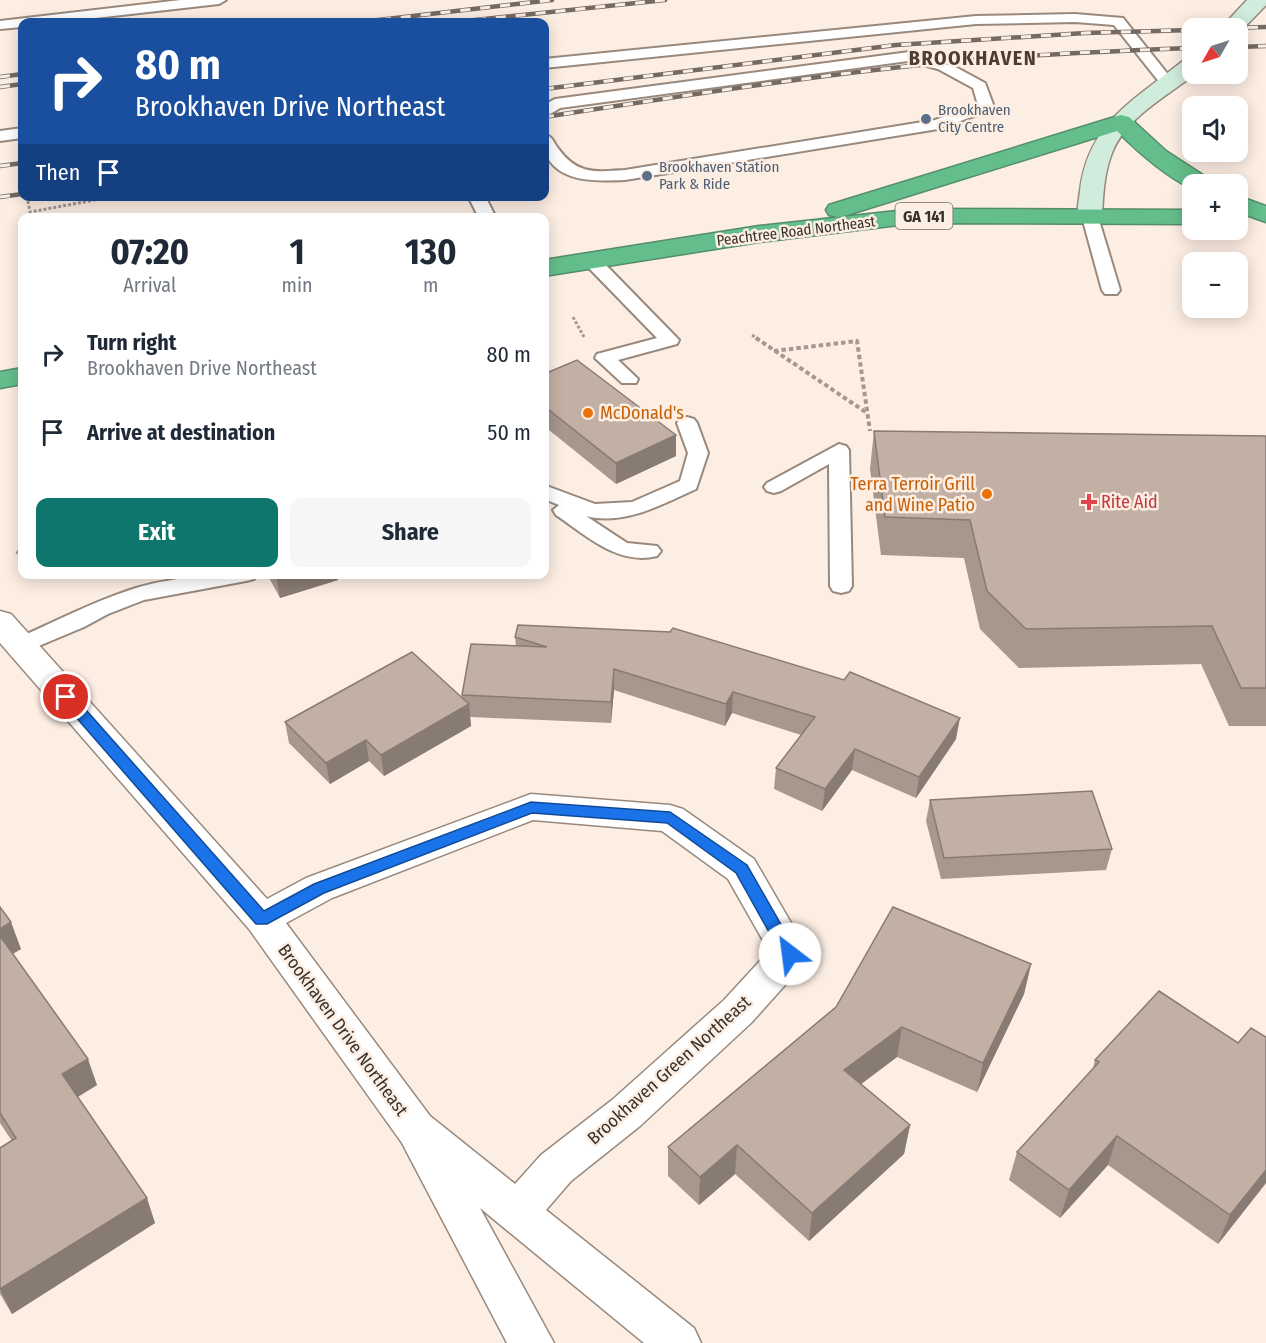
<!DOCTYPE html>
<html lang="en">
<head>
<meta charset="utf-8">
<style>
  body { margin:0; font-family:"Fira Sans Condensed",sans-serif; background:#f6f6f7; color:#1f2937; height:100vh; display:flex; flex-direction:column; font-size:22px; white-space:nowrap }
  * { box-sizing:border-box; margin:0 }
  p { font-size:20px; color:#747a83 }
  .icon { flex:none; width:33px; height:33px; fill:none; stroke:currentColor; stroke-width:2; stroke-linecap:round; stroke-linejoin:round }
  .map { position:relative; flex:1; overflow:hidden }
  .panel { position:absolute; left:18px; top:213px; width:531px; height:366px; display:flex; flex-direction:column; background:#fff; border-radius:12px; box-shadow:0 3px 15px #0003 }
  .panel>* { flex:none }
  .banner { position:absolute; left:18px; top:18px; width:531px; height:183px; border-radius:12px; box-shadow:0 3px 15px #0003; background:#1a4fa0; color:#fff; overflow:hidden }
  .needle { width:39px; rotate:231deg }
  .buttons { position:absolute; left:1182px; top:18px; display:grid; gap:12px }
  .buttons a { display:grid; place-items:center; width:66px; height:66px; border-radius:12px; background:#fff; box-shadow:0 3px 15px #0003; font-size:30px }
  .pin { position:absolute; display:grid; place-items:center; width:51px; height:51px; color:#fff; margin:-26px; border:3px solid #fff; border-radius:50%; box-shadow:0 2px 6px #0007 }
  .me { position:absolute; width:66px; margin:-33px; rotate:330deg; stroke-linejoin:round; filter:drop-shadow(0 0 4px #0008) }
  .turn { display:flex; align-items:center; gap:21px; height:126px; padding:0 18px; font-size:27px }
  .turn .icon { width:78px; height:78px; stroke-width:2.5 }
  .turn b { display:block; font-size:42px; line-height:51px }
  .then { display:flex; align-items:center; height:57px; padding:0 18px; background:#0003; gap:12px; font-size:22px }
  .eta { display:flex; justify-content:space-evenly; align-items:center; height:102px; text-align:center }
  .eta b { font-size:36px; font-weight:700; line-height:42px }
  .button { display:flex; gap:12px; margin-top:auto; padding:12px 18px }
  .button a { flex:1; height:69px; border-radius:12px; background:#0f766e; color:#fff; font-size:24px; font-weight:700; line-height:69px; text-align:center }
  .button a+a { background:#f6f6f7; color:#1f2937 }
  ul { padding:0; list-style:none }
  li { display:flex; align-items:center; gap:18px; height:78px; padding:0 18px }
  li div { flex:1 }
  li b { display:block; font-size:22px }
  li em { font-style:normal }
  .map>svg:first-child { display:block }
  .lines { fill:none; stroke-linecap:round; stroke-linejoin:round }
  .lane-casing { stroke:#99897d; stroke-width:4 }
  .street-casing { stroke:#99897d; stroke-width:3 }
  .secondary-casing { stroke:#99897d; stroke-width:3 }
  .highway-casing { stroke:#558d6a; stroke-width:3 }
  .path-far1 { stroke:#a49890; stroke-width:3; stroke-dasharray:3 2; stroke-linecap:butt }
  .path { stroke:#a49890; stroke-width:4; stroke-dasharray:4.5 3; stroke-linecap:butt }
  .lane { fill:#fff; fill-rule:evenodd }
  .street { fill:#fff; fill-rule:evenodd }
  .secondary { fill:#d0ecdc; fill-rule:evenodd }
  .highway { fill:#64be8b; fill-rule:evenodd }
  .rail-casing { stroke:#746a64; stroke-width:4.5 }
  .rail { stroke:#fdeee3; stroke-width:3; stroke-dasharray:10; stroke-linecap:butt }
  .wall { fill:#a7978d }
  .shaded-wall { fill:#887b73 }
  .building { fill:#c2b0a4; stroke:#887b73; stroke-width:1.5 }
  .route { fill:#1a73e8; stroke:#114b97; stroke-width:1.5 }
  .service-dot { fill:#5c6f8a; stroke:#fdeee3; stroke-width:2 }
  .food-dot { fill:#e8710a; stroke:#fdeee3; stroke-width:2 }
  .health-dot { fill:#e0444e; stroke:#fdeee3; stroke-width:2 }
  .labels { text-anchor:middle; stroke-width:5; stroke-linejoin:round; paint-order:stroke }
  .far-service-label { font-size:15px; fill:#4e5e75; stroke:#fdeee3; text-anchor:start }
  .far-street-label { font-size:15px; fill:#38312c; stroke:#fdeee3 }
  .shield { fill:#fdeee3; stroke:#736a63; stroke-width:1.5 }
  .shield-label { font-size:16px; font-weight:bold; fill:#38312c }
  .food-label { font-size:18px; fill:#c56008; stroke:#fdeee3; text-anchor:start }
  .health-label { font-size:18px; fill:#be3a42; stroke:#fdeee3; text-anchor:start }
  .street-label { font-size:18px; fill:#38312c; stroke:#fdeee3 }
  .far-district-label { font-size:20px; font-weight:bold; letter-spacing:1.5px; fill:#4b3d32; stroke:#fdeee3 }
</style>
</head>
<body>
<div class="map">
<svg width="1266" height="1343" viewBox="0 0 1266 1343">
  <rect width="100%" height="100%" fill="#fdeee3"/>
  <g class="lines">
    <g class="lane-casing">
      <g id="lane">
        <polygon points="181,0 226,0 219,4 60,22 22,22 22,27 0,29 0,21"/>
        <polygon points="1075,14 1123,18 1174,82 1177,85 1174,88 1164,88 1114,25 1075,22 976,24 544,68 544,59 976,16"/>
        <path d="M909,52L948,63L985,83L994,107L991,110L938,129L625,180C598,181 559,184 545,153C543,148 544,140 544,134C552,136 553,141 557,147C577,175 594,172 625,170L935,120L978,105L973,88L938,69L908,61L560,108L544,118V105L555,99Z"/>
        <polygon points="22,128 22,138 0,141 0,131"/>
        <polygon points="468,196 485,196 496,218 479,218"/>
        <polygon points="1090,212 1096,213 1098,217 1120,290 1117,294 1105,294 1102,290 1082,217 1084,213"/>
        <polygon points="593,257 599,258 679,340 677,344 618,360 638,379 636,383 622,383 595,358 597,354 657,338 587,266 584,262 587,258"/>
        <path d="M687,417L694,419L697,423L708,453L696,489C663,504 624,526 586,516L627,543L657,546L661,551L657,556C618,566 586,535 556,515L553,510L559,505L544,499V485L595,504L632,502L680,481L688,453L677,423L680,419Z"/>
        <polygon points="839,444 846,446 849,450 852,586 849,591 841,593 833,591 830,586 829,464 781,491 774,493 767,491 764,487 767,483"/>
        <path d="M206,574H256L254,579L246,581L144,600L108,614L84,627L29,650L21,653L13,650L10,645L13,640C53,623 92,602 133,589C156,581 182,579 206,574Z"/>
      </g>
    </g>
    <g class="street-casing">
      <path id="street" d="M0,611L11,614L267,899L306,878L531,794L670,805L683,809L754,859L809,954L803,965L752,1022L640,1126L571,1181L546,1210L694,1328L701,1343H644L480,1208L554,1343H507L402,1143L249,929L0,643ZM533,820L662,831L728,879L769,951L724,1000L612,1100L541,1155L515,1184L430,1116L286,923L332,898Z"/>
    </g>
    <g class="secondary-casing">
      <g id="secondary">
        <polygon points="1247,0 1266,0 1266,5 1239,33 1238,28 1221,28"/>
        <path d="M1192,58V74H1195C1167,96 1125,118 1112,153C1104,173 1103,196 1102,217L1099,222L1090,224L1081,222C1075,214 1079,201 1080,191C1088,122 1135,100 1184,60Z"/>
      </g>
    </g>
    <g class="highway-casing">
      <g id="highway">
        <path d="M1121,115L1129,117L1166,151L1209,179L1212,184H1192V189C1164,175 1139,153 1117,131L847,215L838,217L829,215L826,210L829,205Z"/>
        <polygon points="1238,196 1266,206 1266,222 1238,212"/>
        <polygon points="915,209 1192,210 1192,224 915,223 759,242 544,276 544,260 759,226"/>
        <polygon points="22,368 22,384 0,388 0,372"/>
      </g>
    </g>
    <g class="path-far1">
      <polyline points="27,196 30,212 116,196"/>
      <polyline points="573,317 584,337"/>
      <polyline points="752,335 758,339"/>
    </g>
    <g class="path">
      <polyline points="756,338 867,413"/>
      <polyline points="774,351 857,341 870,431"/>
      <polyline points="17,554 22,548"/>
    </g>
    <use href="#lane" class="lane"/>
    <use href="#street" class="street"/>
    <use href="#secondary" class="secondary"/>
    <use href="#highway" class="highway"/>
    <g class="rail-casing">
      <g id="rail">
        <polyline points="361,22 552,0"/>
        <polyline points="456,22 665,0"/>
        <polyline points="1228,28 1266,27"/>
        <polyline points="1238,47 1266,46"/>
        <polyline points="0,77 22,74"/>
        <polyline points="0,87 22,84"/>
        <polyline points="544,89 896,45 1085,33 1192,30"/>
        <path d="M544,117C682,96 821,74 960,61C1037,54 1115,51 1192,48"/>
        <polyline points="0,166 22,163"/>
        <polyline points="0,197 22,194"/>
      </g>
    </g>
    <use href="#rail" class="rail"/>
  </g>
  <g class="wall">
    <polygon points="544,374 676,456 616,484 544,426"/>
    <polygon points="874,431 1266,436 1266,726 1229,726 1201,664 1019,668 980,629 964,558 881,555 870,469"/>
    <polygon points="267,574 337,574 338,580 280,598"/>
    <polygon points="515,637 956,739 916,798 852,770 822,811 774,789 776,768 801,735 732,713 725,726 614,690 611,723 470,717 471,726 384,776 369,761 330,784 289,743 285,722 462,698 462,695 516,646"/>
    <polygon points="930,800 1112,849 1106,870 941,879 926,821"/>
    <polygon points="0,907 21,949 13,954 97,1085 78,1097 155,1223 12,1314 0,1294 0,1148 12,1141 0,1123"/>
    <polygon points="1031,964 1024,994 977,1092 897,1057 861,1084 910,1125 904,1154 809,1241 735,1174 699,1205 668,1176 668,1147 836,1007"/>
    <polygon points="1266,1037 1266,1183 1218,1244 1108,1165 1060,1218 1009,1180 1017,1152 1093,1069 1095,1060 1238,1043"/>
  </g>
  <g class="shaded-wall">
    <polygon points="676,435 676,456 616,484 616,463"/>
    <polygon points="151,574 161,574 152,577"/>
    <polygon points="276,574 337,574 338,580 280,598"/>
    <polygon points="614,669 614,690 611,723 611,702"/>
    <polygon points="733,692 732,713 725,726 726,704"/>
    <polygon points="469,704 471,726 384,776 381,755"/>
    <polygon points="960,718 956,739 916,798 919,777"/>
    <polygon points="366,740 369,761 330,784 326,763"/>
    <polygon points="855,749 852,770 822,811 825,789"/>
    <polygon points="11,922 21,949 6,957 0,941 0,929"/>
    <polygon points="1031,964 1024,994 977,1092 983,1063"/>
    <polygon points="902,1027 897,1057 840,1100 844,1070"/>
    <polygon points="88,1059 97,1085 72,1100 62,1074"/>
    <polygon points="910,1125 904,1154 809,1241 812,1213"/>
    <polygon points="1117,1136 1108,1165 1060,1218 1069,1190"/>
    <polygon points="737,1145 735,1174 699,1205 700,1177"/>
    <polygon points="1266,1170 1266,1183 1218,1244 1230,1215"/>
    <polygon points="147,1198 155,1223 12,1314 0,1289"/>
  </g>
  <g class="building">
    <polygon points="577,360 676,435 616,463 544,406 544,374"/>
    <polygon points="874,431 1266,436 1266,688 1241,688 1212,626 1026,629 987,591 970,520 885,517"/>
    <polygon points="518,625 670,632 673,628 844,680 850,672 960,718 919,777 855,749 825,789 776,768 815,717 733,692 726,704 614,669 611,702 462,695 471,644 547,647 515,637"/>
    <polygon points="412,652 469,704 381,755 366,740 326,763 285,722"/>
    <polygon points="1092,791 1112,849 944,858 930,800"/>
    <polygon points="0,907 11,922 0,929"/>
    <polygon points="893,907 1031,964 983,1063 902,1027 844,1070 910,1125 812,1213 737,1145 700,1177 668,1147 836,1007"/>
    <polygon points="0,936 88,1059 62,1074 147,1198 0,1289 0,1148 16,1138 0,1113"/>
    <polygon points="1159,991 1238,1043 1251,1028 1266,1037 1266,1170 1230,1215 1117,1136 1069,1190 1017,1152 1099,1062 1095,1060"/>
  </g>
  <polygon class="route" points="66,692 71,693 264,911 314,884 531,802 670,812 747,865 798,954 796,959 790,961 784,959 736,873 667,823 532,813 324,893 267,924 256,924 61,700 59,697 61,693"/>
  <g class="service-dot">
    <circle cx="926" cy="119" r="6"/>
    <circle cx="647" cy="176" r="6"/>
  </g>
  <g class="food-dot">
    <circle cx="588" cy="413" r="6"/>
    <circle cx="987" cy="494" r="6"/>
  </g>
  <path class="health-dot" d="M1086 493h6v6h6v6h-6v6h-6v-6h-6v-6h6z"/>
  <g class="labels">
    <g class="far-service-label">
      <text x="938" y="115">Brookhaven<tspan x="938" dy="17">City Centre</tspan></text>
      <text x="659" y="172">Brookhaven Station<tspan x="659" dy="17">Park &amp; Ride</tspan></text>
    </g>
    <g class="far-street-label">
      <text transform="translate(796 231) rotate(-7)" y="5">Peachtree Road Northeast</text>
    </g>
    <rect class="shield" x="895.5" y="203" width="57" height="26" rx="4.5"/>
    <g class="shield-label">
      <text x="924" y="222">GA 141</text>
    </g>
    <g class="food-label">
      <text x="600" y="419">McDonald's</text>
      <text x="975" y="490" text-anchor="end">Terra Terroir Grill<tspan x="975" dy="21">and Wine Patio</tspan></text>
    </g>
    <g class="health-label">
      <text x="1101" y="508">Rite Aid</text>
    </g>
    <g class="street-label">
      <text transform="translate(343 1030) rotate(54)" y="6">Brookhaven Drive Northeast</text>
      <text transform="translate(669 1070) rotate(-42)" y="6">Brookhaven Green Northeast</text>
    </g>
    <g class="far-district-label">
      <text x="973" y="65">BROOKHAVEN</text>
    </g>
  </g>
</svg>
<div class="buttons">
<a><svg class="needle" viewBox="-14 -14 28 28"><path d="M0-13l5 13h-10z" fill="#e53935"/><path d="M0 13l5-13h-10z" fill="#747a83"/></svg></a>
<a><svg class="icon" aria-label="sound" viewBox="0 0 24 24"><path d="M4 9h4l5-4v14l-5-4H4zM17 9q2 3 0 6"/></svg></a>
<a>+</a>
<a>−</a>
</div>
<div class="pin" style="left:66px;top:697px;background:#d93025"><svg class="icon" aria-label="arrive" viewBox="0 0 24 24"><path d="M6 21V4h12l-3 4 3 4H6"/></svg></div>
<svg class="me" style="left:790px;top:954px" viewBox="-20 -20 40 40"><circle r="19" fill="#fff"/><path d="M0-13L10 11 0 6-10 11z" fill="#1a73e8"/></svg>
<div class="banner">
<div class="turn"><svg class="icon" aria-label="right" viewBox="0 0 24 24"><path d="M7 20v-9h11M14 6l5 5-5 5"/></svg><div><b>80 m</b>Brookhaven Drive Northeast</div></div>
<div class="then">Then<svg class="icon" aria-label="arrive" viewBox="0 0 24 24"><path d="M6 21V4h12l-3 4 3 4H6"/></svg></div>
</div>
<section class="panel">
<div class="eta">
<div><b>07:20</b><p>Arrival</p></div>
<div><b>1</b><p>min</p></div>
<div><b>130</b><p>m</p></div>
</div>
<ul>
<li><svg class="icon" aria-label="right" viewBox="0 0 24 24"><path d="M7 20v-9h11M14 6l5 5-5 5"/></svg><div><b>Turn right</b><p>Brookhaven Drive Northeast</p></div><em>80 m</em></li>
<li><svg class="icon" aria-label="arrive" viewBox="0 0 24 24"><path d="M6 21V4h12l-3 4 3 4H6"/></svg><div><b>Arrive at destination</b></div><em>50 m</em></li>
</ul>
<div class="button"><a>Exit</a><a>Share</a></div>
</section>
</div>
</body>
</html>
